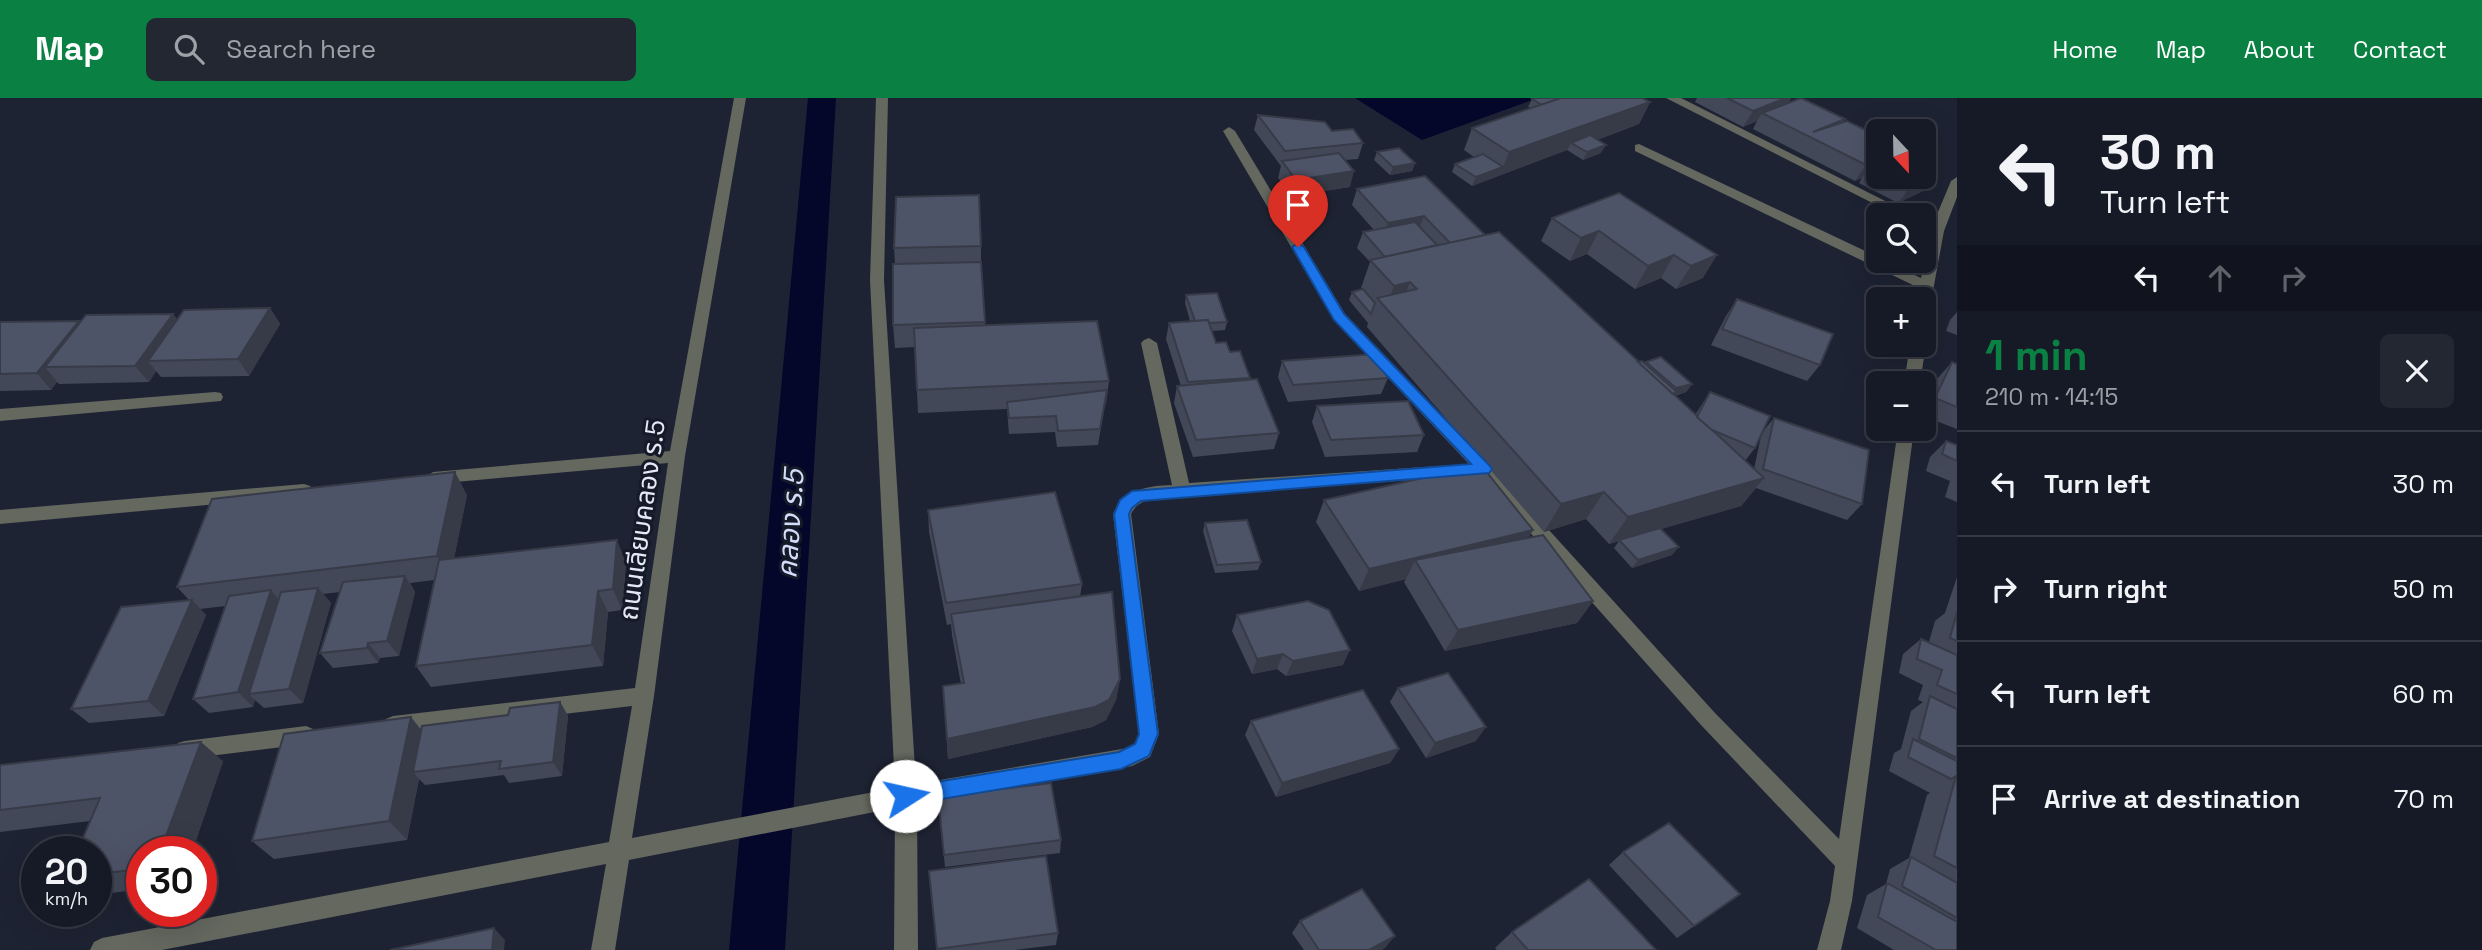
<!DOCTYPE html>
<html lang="en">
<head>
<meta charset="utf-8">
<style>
  body { margin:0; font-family:"Space Grotesk","Noto Sans Thai",sans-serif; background:#232732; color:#f1f3f6; height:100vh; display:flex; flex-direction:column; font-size:26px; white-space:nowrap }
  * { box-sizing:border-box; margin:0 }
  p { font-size:23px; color:#9ea1a7 }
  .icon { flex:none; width:38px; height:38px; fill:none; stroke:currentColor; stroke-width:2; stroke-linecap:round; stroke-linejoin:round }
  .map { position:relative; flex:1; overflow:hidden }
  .details { display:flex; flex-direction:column; background:#161a26; width:525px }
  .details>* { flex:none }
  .hud { background:#161a26; color:#f1f3f6; overflow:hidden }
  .needle { width:46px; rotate:158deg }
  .buttons { position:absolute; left:1866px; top:21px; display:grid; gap:14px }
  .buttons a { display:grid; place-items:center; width:70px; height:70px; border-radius:10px; background:#161a26; box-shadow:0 7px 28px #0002,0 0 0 2px #353843; font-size:35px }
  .speed { position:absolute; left:21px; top:738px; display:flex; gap:14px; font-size:35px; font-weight:700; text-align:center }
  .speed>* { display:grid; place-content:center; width:91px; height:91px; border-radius:50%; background:#161a26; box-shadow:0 7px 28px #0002,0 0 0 2px #353843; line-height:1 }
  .speed small { font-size:18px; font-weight:400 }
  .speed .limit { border:10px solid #d22; background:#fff; color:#111 }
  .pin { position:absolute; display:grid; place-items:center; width:60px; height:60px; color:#fff; margin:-72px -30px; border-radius:50% 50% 50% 0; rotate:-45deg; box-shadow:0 0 7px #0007 }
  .pin .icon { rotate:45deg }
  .me { position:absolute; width:77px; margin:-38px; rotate:80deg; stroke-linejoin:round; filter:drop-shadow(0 0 5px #0008) }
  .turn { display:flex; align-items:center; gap:24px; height:147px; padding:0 28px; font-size:32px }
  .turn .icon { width:91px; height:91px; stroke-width:2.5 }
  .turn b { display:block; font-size:49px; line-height:60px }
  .lanes { display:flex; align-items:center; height:66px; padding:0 28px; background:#0003; justify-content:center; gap:35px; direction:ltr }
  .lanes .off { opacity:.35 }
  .round { display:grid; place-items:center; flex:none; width:74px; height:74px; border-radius:10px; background:#232732 }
  .overview { display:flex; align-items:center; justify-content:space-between; height:119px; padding:0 28px }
  h1 { font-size:42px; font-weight:700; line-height:52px; color:#0b8043 }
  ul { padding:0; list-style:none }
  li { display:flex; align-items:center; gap:21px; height:105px; padding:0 28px; border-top:2px solid #353843 }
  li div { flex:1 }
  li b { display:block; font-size:26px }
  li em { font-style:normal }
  header { display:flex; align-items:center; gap:42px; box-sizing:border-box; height:98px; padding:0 35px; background:#0b8043; color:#fff }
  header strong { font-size:33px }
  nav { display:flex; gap:38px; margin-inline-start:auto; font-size:24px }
  .search { width:490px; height:63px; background:#232732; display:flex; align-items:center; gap:18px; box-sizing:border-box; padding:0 24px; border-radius:10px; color:#9ea1a7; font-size:26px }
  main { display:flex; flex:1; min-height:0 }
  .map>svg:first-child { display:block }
  .water { fill:#04062a }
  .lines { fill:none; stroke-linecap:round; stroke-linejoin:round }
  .canal { fill:#04062a; fill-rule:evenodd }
  .minor { fill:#65685f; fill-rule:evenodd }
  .wall { fill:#434859; fill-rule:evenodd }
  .shaded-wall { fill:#373b48 }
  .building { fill:#4e5467; stroke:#373b48; stroke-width:2 }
  .route { fill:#1a73e8; stroke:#114b97; stroke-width:2 }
  .labels { text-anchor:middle; stroke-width:6; stroke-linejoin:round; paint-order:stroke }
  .street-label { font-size:26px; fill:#e5e9f5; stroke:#151a29 }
  .water-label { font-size:28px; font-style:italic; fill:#d3ddf9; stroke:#151a29 }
</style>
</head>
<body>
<header>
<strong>Map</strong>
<div class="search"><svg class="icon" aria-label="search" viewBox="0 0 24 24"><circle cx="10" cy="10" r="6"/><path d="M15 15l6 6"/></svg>Search here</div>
<nav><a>Home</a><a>Map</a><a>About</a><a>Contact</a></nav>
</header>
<main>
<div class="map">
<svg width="1957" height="852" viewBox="0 0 1957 852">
  <rect width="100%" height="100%" fill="#1e2333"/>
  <polygon class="water" points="1355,0 1538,0 1422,42"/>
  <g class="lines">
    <polygon class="canal" points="808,0 836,0 785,852 729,852"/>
    <g class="minor">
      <path d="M734,0H746L685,358L654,598L632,740L895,690L870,182L876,0H888L884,182L916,686L1128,650L1135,646L1139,636L1113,416C1125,391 1147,388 1172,387L1141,245L1144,242L1149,240L1157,245L1189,385L1469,366L1334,222L1223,33L1229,29L1235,33L1345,216L1490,367L1715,615L1839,741L1898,331H1914L1852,803L1841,852H1817L1830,803L1835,768L1701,627L1479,377L1164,400C1150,401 1138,402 1131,416L1159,636L1150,659L1132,668L917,706L918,852H894L895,710L629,762L615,852H591L606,766L162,852H90L94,844L102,840L609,744L632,608L393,636L386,633L383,627L386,621L393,618L635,590L668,365L433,386L425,380L433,374L670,353Z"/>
      <polygon points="1666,0 1681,0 1913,117 1896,117"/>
      <polygon points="1639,46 1878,159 1878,163 1885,163 1921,180 1930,133 1951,83 1957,79 1957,99 1944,133 1930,209 1923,214 1923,201 1917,201 1919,190 1635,53 1635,47"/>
      <polygon points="1923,243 1926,247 1920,285 1904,285 1910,247 1923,247"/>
      <polygon points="215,294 221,295 223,299 221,303 0,323 0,311"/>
      <polygon points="304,386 310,388 313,392 310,396 304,398 0,426 0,412"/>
      <polygon points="306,628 313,631 316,637 313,643 306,646 185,661 178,659 175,652 178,645 185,643"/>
    </g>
  </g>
  <g class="wall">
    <polygon points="1697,0 1791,0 1788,5 1845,21 1843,24 1878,38 1878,79 1923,79 1936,77 1923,93 1898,105 1859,85 1862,80 1855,83 1753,31 1757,23 1743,29 1695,4"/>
    <polygon points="1532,1 1650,4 1639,26 1597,42 1601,55 1583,62 1567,52 1472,88 1452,74 1455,66 1474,59 1464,52 1472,30 1531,10 1528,9"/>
    <polygon points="1258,17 1332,33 1363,45 1358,61 1345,62 1350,89 1292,98 1278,80 1281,68 1254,32"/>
    <polygon points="1377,54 1415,65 1412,73 1390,77 1374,62"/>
    <path d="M1357,91L1485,137L1638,264L1645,265L1646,264L1692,286L1686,294L1675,298L1695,317L1710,294L1761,336L1774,320L1862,406L1847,422L1756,390L1741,408L1661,431L1672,457L1632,470L1614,450L1619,443L1609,446L1586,421L1544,434L1367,229L1368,225L1349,202L1352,194L1362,191L1361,190L1370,164L1357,150L1363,134L1374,132L1352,107ZM1761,338L1754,371L1745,363L1755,350Z"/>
    <polygon points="1619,95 1703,180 1676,191 1661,180 1635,191 1587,156 1570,163 1541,143 1552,120"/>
    <polygon points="981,148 981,165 985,227 1109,283 1106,306 1105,306 1098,347 1057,349 1055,334 1009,336 1007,311 918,315 915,249 895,250 893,227 895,166 894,150"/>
    <polygon points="1186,197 1227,224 1225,232 1212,233 1216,245 1230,254 1250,280 1250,282 1279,335 1274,351 1193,359 1174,305 1177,288 1181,288 1166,241 1169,225 1190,223 1185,205"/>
    <polygon points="1737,201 1820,267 1807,283 1711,247 1726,218"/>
    <polygon points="270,210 280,226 249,278 161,279 156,273 149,284 59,286 57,284 51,292 0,293 0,224 80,225 173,216 177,221"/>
    <polygon points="1957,214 1957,237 1946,233 1950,222"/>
    <polygon points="1282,263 1388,280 1381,296 1288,304 1278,279"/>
    <polygon points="1952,264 1957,266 1957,331 1923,318 1923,310 1937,281"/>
    <polygon points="1317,308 1424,337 1417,354 1325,359 1312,324"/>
    <polygon points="1946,343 1957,347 1957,404 1945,399 1950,383 1926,373 1930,359"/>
    <polygon points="467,397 454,460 626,465 622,512 608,514 603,568 431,589 416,568 435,482 410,485 415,494 399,558 380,560 378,565 333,570 320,555 340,494 323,496 331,505 303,605 264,610 255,602 253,609 209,615 193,601 225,508 200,511 206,517 164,618 89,625 71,611 189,502 177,489"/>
    <polygon points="1324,402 1533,432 1528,440 1593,503 1577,525 1445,553 1404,484 1406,481 1359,493 1316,424"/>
    <polygon points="928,412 1082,486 1080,499 1120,581 1116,602 1106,622 1092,629 948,661 943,588 961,586 952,537 951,526 947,527 929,434"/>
    <polygon points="1205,425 1261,464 1258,472 1215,475 1203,433"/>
    <polygon points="1957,479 1957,852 1894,852 1857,830 1867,797 1886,786 1890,771 1909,760 1927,697 1930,695 1889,673 1894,655 1901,651 1911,613 1923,604 1918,602 1923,587 1899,575 1903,556 1921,541 1929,544 1935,523 1945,515"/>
    <polygon points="1237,517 1343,567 1286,578 1277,571 1252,576 1232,533"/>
    <polygon points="1398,590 1476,643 1426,660 1390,604"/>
    <polygon points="560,604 568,618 562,678 509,685 504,677 425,687 419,681 407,742 274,761 252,743 421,632 508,617"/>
    <polygon points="1251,623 1399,651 1390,665 1276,699 1245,637"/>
    <polygon points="223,663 192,754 142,754 142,791 96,797 96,754 90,723 0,734 0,667"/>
    <polygon points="938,699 1061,742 1060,755 945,769"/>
    <polygon points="1623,754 1740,796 1677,840 1609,767"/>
    <polygon points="929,773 1058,835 1056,847 1014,852 937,852"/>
    <polygon points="1300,823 1385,850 1381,852 1304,852 1292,835"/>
    <polygon points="1512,834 1656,852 1497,852 1495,850"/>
  </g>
  <g class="shaded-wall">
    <polygon points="1786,0 1791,0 1784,13 1762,15 1757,23 1743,29 1753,13"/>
    <polygon points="1650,4 1639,26 1577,49 1571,45 1567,52 1472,88 1476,79 1503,69 1509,54"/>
    <polygon points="1606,47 1601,55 1583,62 1587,54"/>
    <polygon points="1878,62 1878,72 1870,68 1862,80 1855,83 1866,67"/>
    <polygon points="1415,65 1412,73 1390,77 1393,69"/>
    <polygon points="1354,73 1350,89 1292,98 1296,82"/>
    <polygon points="1936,77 1923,93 1898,105 1910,89"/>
    <polygon points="1424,118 1418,134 1382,141 1388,125"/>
    <polygon points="1599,133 1587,156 1570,163 1581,140"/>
    <polygon points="1674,157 1661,180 1635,191 1648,168"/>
    <polygon points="1717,157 1703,180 1676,191 1691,168"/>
    <polygon points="1410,184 1399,212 1386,210 1394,188"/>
    <polygon points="270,210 280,226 249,278 238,261"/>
    <polygon points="173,216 185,232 148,263 156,273 149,284 135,268"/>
    <polygon points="79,223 92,239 45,269 57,284 51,292 37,275"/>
    <polygon points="1692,286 1686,294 1675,297 1673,296 1676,290"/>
    <polygon points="455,374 467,397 450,480 437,458"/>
    <polygon points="1764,380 1741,408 1609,446 1628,419"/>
    <polygon points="1604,394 1586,421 1544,434 1561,406"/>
    <polygon points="1533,432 1519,454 1415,462 1406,481 1359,493 1369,471"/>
    <polygon points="617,442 626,465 622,512 613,491"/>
    <polygon points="1679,449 1672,457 1632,470 1638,462"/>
    <polygon points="405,478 415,494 399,558 387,543"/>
    <polygon points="318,490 331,505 303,605 289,591"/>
    <polygon points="271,492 284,508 249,596 255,602 253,609 238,594"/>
    <polygon points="598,493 608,514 603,568 592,547"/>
    <polygon points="192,502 206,517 164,618 148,603"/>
    <polygon points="1593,503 1577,525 1445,553 1458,532"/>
    <polygon points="368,545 380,560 378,565 367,550"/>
    <polygon points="1350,552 1343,567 1286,578 1293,563"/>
    <polygon points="1283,556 1277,571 1252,576 1257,561"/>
    <polygon points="1120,581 1116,602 1106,622 1092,629 948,661 947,641"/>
    <polygon points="560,604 568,618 562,678 553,664"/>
    <polygon points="411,619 427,639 413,674 419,681 407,742 389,723"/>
    <polygon points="1486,629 1476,643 1426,660 1435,645"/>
    <polygon points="201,644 223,663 192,754 160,754"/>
    <polygon points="1399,651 1390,665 1276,699 1282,685"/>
    <polygon points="494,830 505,842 504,852 492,852"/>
    <polygon points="1395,838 1385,850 1381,852 1369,852"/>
  </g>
  <g class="building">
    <polygon points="1534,0 1561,0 1542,7 1532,1"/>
    <polygon points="1561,0 1642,0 1650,4 1509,54 1472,30"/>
    <polygon points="1727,0 1786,0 1753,13"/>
    <polygon points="1801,0 1845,21 1813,34 1847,23 1878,38 1878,62 1866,67 1762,15"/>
    <polygon points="1258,17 1325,24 1332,33 1353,31 1363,45 1285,53"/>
    <polygon points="1590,37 1606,47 1587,54 1571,45"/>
    <polygon points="1399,50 1415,65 1393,69 1377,54"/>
    <polygon points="1339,55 1354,73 1296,82 1282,63"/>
    <polygon points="1483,56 1503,69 1476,79 1455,66"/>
    <polygon points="1878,65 1878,72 1870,68"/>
    <polygon points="1923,71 1936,77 1910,89 1890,79 1923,79"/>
    <polygon points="1425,78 1485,137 1450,145 1424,118 1388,125 1357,91"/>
    <polygon points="1619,95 1717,157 1691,168 1674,157 1648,168 1599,133 1581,140 1552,120"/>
    <polygon points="979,97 981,148 894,150 896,99"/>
    <polygon points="1415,124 1437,147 1385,159 1363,134"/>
    <polygon points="1499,134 1764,380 1628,419 1604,394 1561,406 1377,200 1417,191 1410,184 1394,188 1370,162"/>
    <polygon points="981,164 985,224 893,227 893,166"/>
    <polygon points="1363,191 1375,205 1371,216 1352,194"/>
    <polygon points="1217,195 1227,224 1209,225 1208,222 1195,223 1186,197"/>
    <polygon points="1737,201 1833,236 1820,267 1722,231"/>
    <polygon points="270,210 238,261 148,263 184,212"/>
    <polygon points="173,216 135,268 45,269 86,217"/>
    <polygon points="1208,222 1216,245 1226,244 1230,254 1240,253 1250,280 1188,284 1169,225"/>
    <polygon points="79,223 37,275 0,276 0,224"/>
    <polygon points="1097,223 1109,283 917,292 914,230"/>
    <polygon points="1375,256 1388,280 1293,287 1282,263"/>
    <polygon points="1661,259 1692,286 1676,290 1646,264"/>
    <polygon points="1642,263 1677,294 1673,296 1638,264"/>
    <polygon points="1952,264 1957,266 1957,309 1935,300"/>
    <polygon points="1257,281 1279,335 1196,342 1177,288"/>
    <polygon points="1107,292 1100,331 1058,333 1056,318 1009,320 1007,304"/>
    <polygon points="1710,294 1770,318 1755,350 1712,332 1697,319"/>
    <polygon points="1408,303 1424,337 1331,342 1317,308"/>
    <polygon points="1774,320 1869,352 1862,406 1763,371"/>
    <polygon points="1946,343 1957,347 1957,363 1942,356"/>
    <polygon points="1481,367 1533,432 1369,471 1324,402"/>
    <polygon points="455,374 437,458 177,489 212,401"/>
    <polygon points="1055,394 1082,486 946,505 928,412"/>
    <polygon points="1247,422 1261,464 1217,467 1205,425"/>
    <polygon points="1660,430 1679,449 1638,462 1619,442"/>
    <polygon points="1543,437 1593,503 1458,532 1415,462"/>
    <polygon points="617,442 613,491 598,493 592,547 416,568 439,462"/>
    <polygon points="405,478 387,543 368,545 367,550 320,555 343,484"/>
    <polygon points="318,490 289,591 249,596 281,494"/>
    <polygon points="271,492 238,594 193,601 229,498"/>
    <polygon points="1112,494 1120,581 1109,602 1095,609 947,641 943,588 964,585 951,516"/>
    <polygon points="192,502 148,603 71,611 121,509"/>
    <polygon points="1308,503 1329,512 1350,552 1293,563 1283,556 1257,561 1237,517"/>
    <polygon points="1957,514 1957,543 1950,540"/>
    <polygon points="1921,541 1957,557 1957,596 1937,587 1942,572 1917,561"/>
    <polygon points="1448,575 1486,629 1435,645 1398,590"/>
    <polygon points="1363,592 1399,651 1282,685 1251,623"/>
    <polygon points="1930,598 1957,611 1957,660 1919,641"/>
    <polygon points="560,604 553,664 499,671 501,663 413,674 422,628 508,617 510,610"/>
    <polygon points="411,619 389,723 252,743 284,636"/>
    <polygon points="1913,641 1957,663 1957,678 1956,678 1951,681 1908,659"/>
    <polygon points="201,644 160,754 142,754 142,771 96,776 96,754 77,754 100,700 0,712 0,667"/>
    <polygon points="1956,678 1957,678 1957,770 1934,758"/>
    <polygon points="1051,685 1061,742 944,757 938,699"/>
    <polygon points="1669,725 1740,796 1694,828 1623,754"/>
    <polygon points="1046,758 1058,835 937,851 929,773"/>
    <polygon points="1911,759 1957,785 1957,820 1902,788"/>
    <polygon points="1589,781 1656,852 1528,852 1512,834"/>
    <polygon points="1887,785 1957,824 1957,852 1936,852 1878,819"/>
    <polygon points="1362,791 1395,838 1369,852 1319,852 1300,823"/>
    <polygon points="494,830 492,852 390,852"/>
  </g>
  <polygon class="route" points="1298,145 1304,149 1344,216 1489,367 1492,371 1489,375 1141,403 1132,410 1129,416 1158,636 1149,658 1121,671 906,707 900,704 897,698 900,692 906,689 1119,654 1135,646 1139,636 1114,416 1120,402 1132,393 1471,366 1334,222 1292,149"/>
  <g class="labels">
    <g class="street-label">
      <text transform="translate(642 422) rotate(-82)" y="9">ถนนเลียบคลอง ร.5</text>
    </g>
    <g class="water-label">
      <text transform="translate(790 426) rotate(-86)" y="10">คลอง ร.5</text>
    </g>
  </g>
</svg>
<div class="buttons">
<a><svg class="needle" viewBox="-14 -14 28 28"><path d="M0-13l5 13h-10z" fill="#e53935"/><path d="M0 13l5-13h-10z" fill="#9ea1a7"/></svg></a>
<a><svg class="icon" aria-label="search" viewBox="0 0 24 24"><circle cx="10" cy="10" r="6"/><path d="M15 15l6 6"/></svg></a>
<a>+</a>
<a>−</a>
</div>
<div class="speed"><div>20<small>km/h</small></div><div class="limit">30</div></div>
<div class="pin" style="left:1298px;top:149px;background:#d93025"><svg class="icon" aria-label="arrive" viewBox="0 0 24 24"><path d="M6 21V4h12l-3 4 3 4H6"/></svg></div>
<svg class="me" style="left:906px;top:698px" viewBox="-20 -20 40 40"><circle r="19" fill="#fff"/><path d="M0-13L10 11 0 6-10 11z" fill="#1a73e8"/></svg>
</div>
<section class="details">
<div class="hud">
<div class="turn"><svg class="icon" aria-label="left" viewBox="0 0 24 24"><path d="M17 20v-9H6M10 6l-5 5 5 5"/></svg><div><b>30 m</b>Turn left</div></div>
<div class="lanes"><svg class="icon" aria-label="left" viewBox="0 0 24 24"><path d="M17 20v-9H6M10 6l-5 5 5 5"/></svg><svg class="icon off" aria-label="ahead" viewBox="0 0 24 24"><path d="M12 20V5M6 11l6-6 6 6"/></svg><svg class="icon off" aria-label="right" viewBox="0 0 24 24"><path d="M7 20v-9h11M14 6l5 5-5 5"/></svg></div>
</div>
<div class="overview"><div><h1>1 min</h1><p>210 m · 14:15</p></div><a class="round"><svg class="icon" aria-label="close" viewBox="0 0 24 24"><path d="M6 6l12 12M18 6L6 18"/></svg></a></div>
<ul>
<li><svg class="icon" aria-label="left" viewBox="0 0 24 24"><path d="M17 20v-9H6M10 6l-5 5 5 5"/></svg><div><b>Turn left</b></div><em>30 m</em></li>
<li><svg class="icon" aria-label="right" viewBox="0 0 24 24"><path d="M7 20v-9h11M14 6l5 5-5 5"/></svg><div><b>Turn right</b></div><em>50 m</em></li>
<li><svg class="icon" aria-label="left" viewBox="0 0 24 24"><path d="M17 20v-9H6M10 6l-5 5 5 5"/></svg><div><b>Turn left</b></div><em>60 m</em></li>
<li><svg class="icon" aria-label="arrive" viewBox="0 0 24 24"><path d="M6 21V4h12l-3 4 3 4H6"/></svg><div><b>Arrive at destination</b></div><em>70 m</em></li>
</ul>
</section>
</main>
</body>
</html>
